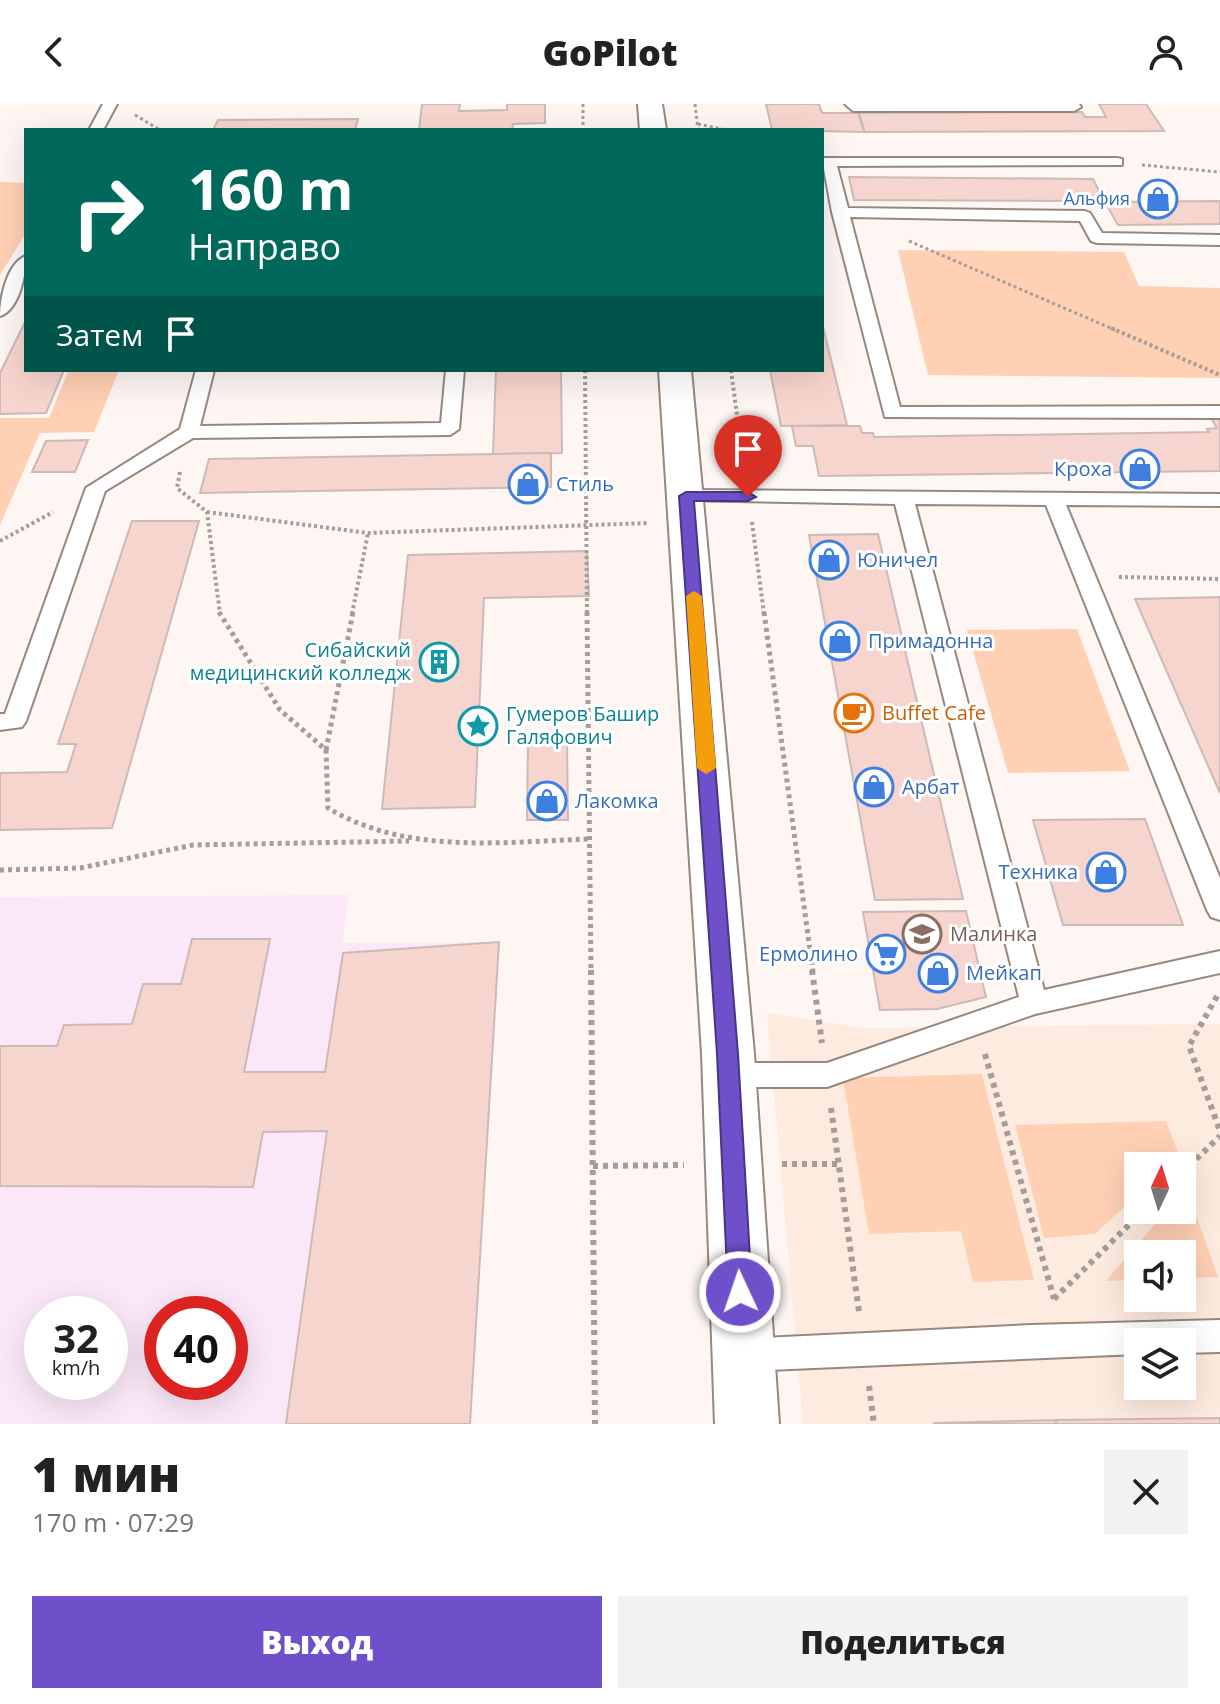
<!DOCTYPE html>
<html lang="ru">
<head>
<meta charset="utf-8">
<style>
  body { margin:0; font-family:"Open Sans",sans-serif; background:#f2f2f2; color:#222; height:100vh; display:flex; flex-direction:column; font-size:30px; white-space:nowrap }
  * { box-sizing:border-box; margin:0 }
  p { font-size:26px; color:#767676 }
  .icon { flex:none; width:44px; height:44px; fill:none; stroke:currentColor; stroke-width:2; stroke-linecap:round; stroke-linejoin:round }
  .map { position:relative; height:1320px; overflow:hidden }
  .drawer { display:flex; flex-direction:column; background:#fff; flex:1 }
  .drawer>* { flex:none }
  .banner { position:absolute; left:24px; top:24px; width:800px; height:244px; border-radius:0px; box-shadow:0 8px 32px #0002; background:#00695c; color:#fff; overflow:hidden }
  .needle { width:52px; rotate:4deg }
  .buttons { position:absolute; left:1124px; top:1048px; display:grid; gap:16px }
  .buttons a { display:grid; place-items:center; width:72px; height:72px; border-radius:0px; background:#fff; box-shadow:0 8px 32px #0002; font-size:40px }
  .speed { position:absolute; left:24px; top:1192px; display:flex; gap:16px; font-size:40px; font-weight:700; text-align:center }
  .speed>* { display:grid; place-content:center; width:104px; height:104px; border-radius:50%; background:#fff; box-shadow:0 8px 32px #0002; line-height:1 }
  .speed small { font-size:20px; font-weight:400 }
  .speed .limit { border:12px solid #d22; background:#fff; color:#111 }
  .pin { position:absolute; display:grid; place-items:center; width:68px; height:68px; color:#fff; margin:-82px -34px; border-radius:50% 50% 50% 0; rotate:-45deg; box-shadow:0 0 8px #0007 }
  .pin .icon { rotate:45deg }
  .me { position:absolute; width:88px; margin:-44px; rotate:357deg; stroke-linejoin:round; filter:drop-shadow(0 0 6px #0008) }
  .turn { display:flex; align-items:center; gap:28px; height:168px; padding:0 32px; font-size:36px }
  .turn .icon { width:104px; height:104px; stroke-width:2.5 }
  .turn b { display:block; font-size:56px; line-height:68px }
  .then { display:flex; align-items:center; height:76px; padding:0 32px; background:#0003; gap:16px; font-size:30px }
  .round { display:grid; place-items:center; flex:none; width:84px; height:84px; border-radius:0px; background:#f2f2f2 }
  .summary { display:flex; align-items:center; justify-content:space-between; height:136px; padding:0 32px }
  h1 { font-size:48px; font-weight:800; line-height:60px }
  .primary-button { display:flex; gap:16px; margin-top:auto; padding:16px 32px }
  .primary-button a { flex:1; height:92px; border-radius:0px; background:#6e51ca; color:#fff; font-size:32px; font-weight:800; line-height:92px; text-align:center }
  .primary-button a+a { background:#f2f2f2; color:#222 }
  header { display:flex; justify-content:space-between; align-items:center; height:104px; padding:0 32px; background:#fff; font-size:36px; font-weight:800 }
  .map>svg:first-child { display:block }
  .built { fill:#feebdf; fill-rule:evenodd }
  .education { fill:#fae7f7; fill-rule:evenodd }
  .green { fill:#ffd0b4 }
  .building { fill:#f6d5ce; stroke:#cdbab6; stroke-width:2 }
  .lines { fill:none; stroke-linecap:round; stroke-linejoin:round }
  .service-casing { stroke:#97887f; stroke-width:4 }
  .tertiary-casing { stroke:#97887f; stroke-width:4 }
  .path-far3 { stroke:#a49d99; stroke-width:3; stroke-dasharray:3 3; stroke-linecap:butt }
  .path-far2 { stroke:#a49d99; stroke-width:4; stroke-dasharray:3 3; stroke-linecap:butt }
  .path-far1 { stroke:#a49d99; stroke-width:5; stroke-dasharray:4 4; stroke-linecap:butt }
  .path { stroke:#a49d99; stroke-width:6; stroke-dasharray:5 5; stroke-linecap:butt }
  .service { fill:#fff; fill-rule:evenodd }
  .tertiary { fill:#fff; fill-rule:evenodd }
  .route { fill:#6e51ca; stroke:#483583; stroke-width:2 }
  .slow { fill:#f59e0b }
  .labels { text-anchor:middle; stroke-width:6; stroke-linejoin:round; paint-order:stroke }
  .far-shop-label { font-size:18px; fill:#366cbe; stroke:#fff; text-anchor:end }
  .shop-label { font-size:20px; fill:#366cbe; stroke:#fff; text-anchor:start }
  .culture-label { font-size:20px; fill:#0d838f; stroke:#fff; text-anchor:end }
  .food-label { font-size:20px; fill:#c56008; stroke:#fff; text-anchor:start }
  .education-label { font-size:20px; fill:#785e54; stroke:#fff; text-anchor:start }
</style>
</head>
<body>
<header><svg class="icon" aria-label="back" viewBox="0 0 24 24"><path d="M15 5l-7 7 7 7"/></svg>GoPilot<svg class="icon" aria-label="person" viewBox="0 0 24 24"><circle cx="12" cy="8" r="4"/><path d="M4 21q1-7 8-7t8 7"/></svg></header>
<div class="map">
<svg width="1220" height="1320" viewBox="0 0 1220 1320">
  <rect width="100%" height="100%" fill="#fdf6f2"/>
  <path class="built" d="M767,909L864,924L1220,920V1320H803ZM1138,1062H1182V1106H1138ZM1138,1150H1182V1194H1138ZM1138,1238H1182V1282H1138Z"/>
  <path class="education" d="M349,791L342,839L499,838L470,1320H0V793ZM42,1210H110V1278H42ZM162,1210H230V1278H162Z"/>
  <g class="green">
    <polygon points="0,78 26,79 26,129 0,171"/>
    <polygon points="898,146 1124,148 1139,182 1220,184 1220,274 928,271"/>
    <polygon points="69,266 119,266 94,328 40,329 0,421 0,314 49,314"/>
    <polygon points="1077,525 1130,667 1008,669 967,526"/>
    <polygon points="982,970 1034,1176 973,1178 961,1127 869,1130 843,974"/>
    <polygon points="1166,1017 1179,1051 1168,1062 1138,1062 1138,1090 1095,1130 1044,1134 1015,1021"/>
    <polygon points="1186,1083 1218,1173 1182,1174 1182,1150 1138,1150 1138,1176 1106,1177 1167,1106 1182,1106 1182,1088"/>
  </g>
  <g class="building">
    <polygon points="422,0 460,0 459,7 507,6 507,0 545,0 545,19 513,20 512,26 419,26"/>
    <polygon points="766,0 819,0 822,9 858,9 864,28 772,26"/>
    <polygon points="1099,0 1146,0 1164,27 865,28 859,9 1082,8 1085,13 1106,13"/>
    <polygon points="358,15 355,26 213,26 218,16"/>
    <polygon points="849,73 1093,75 1104,97 854,96"/>
    <polygon points="1220,97 1220,120 1118,121 1105,98"/>
    <polygon points="26,216 26,266 64,266 46,309 0,310 0,269"/>
    <polygon points="822,219 847,321 781,322 770,266 822,266"/>
    <polygon points="496,266 561,266 562,349 493,350"/>
    <polygon points="1211,314 1220,314 1220,367 819,372 813,342 796,342 792,322 860,322 862,329 873,329 874,333 1209,328 1207,325 1217,324"/>
    <polygon points="88,336 75,368 32,368 46,337"/>
    <polygon points="551,349 551,383 200,389 209,355"/>
    <polygon points="132,417 199,417 112,724 0,726 0,669 67,668 76,640 58,640"/>
    <polygon points="878,430 963,795 875,796 809,431"/>
    <polygon points="587,447 589,492 484,494 475,703 382,705 408,451"/>
    <polygon points="1220,493 1220,689 1135,495"/>
    <polygon points="567,635 568,716 527,716 528,636"/>
    <polygon points="1145,715 1183,821 1063,821 1033,716"/>
    <polygon points="966,807 986,893 937,905 880,906 863,808"/>
    <polygon points="192,835 270,835 244,968 325,968 343,849 499,838 470,1320 286,1320 327,1027 263,1028 253,1083 0,1082 0,942 57,942 64,921 132,920 143,880 181,880"/>
    <polygon points="1220,1314 1220,1320 1056,1320 1056,1316"/>
    <polygon points="1056,1316 1056,1320 933,1319"/>
  </g>
  <g class="lines">
    <g class="service-casing">
      <g id="service">
        <polygon points="103,0 117,0 103,26 89,26"/>
        <polygon points="845,0 1079,0 1081,3 1074,7 853,7"/>
        <polygon points="822,54 1117,54 1122,55 1122,61 837,62 848,104 1085,107 1090,109 1102,129 1220,131 1220,141 1097,139 1091,137 1080,117 850,113 900,303 1220,302 1220,314 885,313 832,108"/>
        <path d="M26,152C26,170 19,206 0,212C0,194 7,159 26,152Z"/>
        <polygon points="196,266 214,266 200,322 441,319 446,266 464,266 459,325 450,331 193,334 105,387 26,617 22,623 0,626 0,610 5,610 86,384 180,325"/>
        <polygon points="686,386 1220,390 1220,402 1066,401 1220,774 1220,816 1211,813 1207,806 1046,401 915,400 1044,886 1220,847 1220,869 1035,910 827,983 728,983 718,980 714,971 718,962 728,959 827,959 1019,893 895,400 679,396 676,392"/>
        <polygon points="1220,1216 1220,1248 1182,1249 1182,1238 1138,1238 1138,1250 744,1267 732,1262 727,1251 732,1240 744,1235 1031,1221"/>
      </g>
    </g>
    <g class="tertiary-casing">
      <g id="tertiary">
        <polygon points="638,0 662,0 666,26 640,26"/>
        <polygon points="659,266 691,266 754,950 779,1320 715,1320 702,950"/>
      </g>
    </g>
    <g class="path-far3">
      <polyline points="583,0 583,26"/>
      <polyline points="695,0 698,26"/>
      <polyline points="135,11 160,26"/>
      <polyline points="698,20 727,26"/>
      <polyline points="1142,61 1220,68"/>
      <polyline points="909,137 1115,226"/>
    </g>
    <g class="path-far2">
      <polyline points="1111,224 1220,271"/>
      <polyline points="585,266 587,510"/>
      <polyline points="731,266 744,364"/>
      <polyline points="180,368 177,384 207,408 220,510"/>
      <polyline points="207,408 368,429 648,419"/>
      <polyline points="752,418 764,510"/>
      <polyline points="0,437 53,408"/>
      <polyline points="1119,473 1220,475"/>
      <polyline points="352,510 368,429"/>
    </g>
    <g class="path-far1">
      <path d="M219,508L280,606L326,646L328,704C406,751 501,738 589,735"/>
      <polyline points="587,508 591,868"/>
      <polyline points="764,508 813,868"/>
      <polyline points="326,646 353,508"/>
      <polyline points="0,766 80,764 193,741 409,737"/>
    </g>
    <g class="path">
      <polyline points="591,866 595,1320"/>
      <polyline points="812,866 822,939"/>
      <polyline points="1217,892 1189,942 1220,1027"/>
      <polyline points="985,950 1054,1195"/>
      <polyline points="831,1004 859,1208"/>
      <polyline points="782,1060 839,1060"/>
      <polyline points="593,1062 684,1061"/>
      <polyline points="1182,1069 1220,1032"/>
      <polyline points="1054,1195 1144,1106"/>
      <polyline points="869,1282 874,1320"/>
    </g>
    <use href="#service" class="service"/>
    <use href="#tertiary" class="tertiary"/>
  </g>
  <polygon class="route" points="686,388 748,388 756,393 748,397 694,397 738,950 752,1188 749,1196 740,1199 732,1196 728,1188 717,950 679,392"/>
  <polygon class="slow" points="694,487 702,492 716,664 706,670 697,664 686,492"/>
  <defs>
    <g id="shop-ring" transform="scale(2)"><circle r="9.5" fill="#fff" stroke="#3f7fe0" stroke-width="1.5"/><path d="M-5-2.5h2.3a2.7 3.5 0 0 1 5.4 0H5L5.5 6h-11ZM-1.5-2.5h3a1.5 2.3 0 0 0-3 0Z" fill="#3f7fe0"/></g>
    <g id="building-ring" transform="scale(2)"><circle r="9.5" fill="#fff" stroke="#0f9aa8" stroke-width="1.5"/><path d="M-4-6H4V6H1V3H-1V6H-4ZM-2.5-4.3h1.7v1.8h-1.7ZM.8-4.3h1.7v1.8H.8ZM-2.5-1h1.7V.8h-1.7ZM.8-1h1.7V.8H.8Z" fill="#0f9aa8"/></g>
    <g id="cafe-ring" transform="scale(2)"><circle r="9.5" fill="#fff" stroke="#e8710a" stroke-width="1.5"/><path d="M-5.5-4.5H6V0H3Q3 3.5 0 3.5H-2.5Q-5.5 3.5-5.5 0ZM3-3.2v2h1.7v-2ZM-6 4.5H4V6H-6Z" fill="#e8710a"/></g>
    <g id="sight-ring" transform="scale(2)"><circle r="9.5" fill="#fff" stroke="#0f9aa8" stroke-width="1.5"/><path d="M0-6L1.8-2.2L6-1.7L2.9 1.2L3.7 5.4L0 3.3L-3.7 5.4L-2.9 1.2L-6-1.7L-1.8-2.2Z" fill="#0f9aa8"/></g>
    <g id="school-ring" transform="scale(2)"><circle r="9.5" fill="#fff" stroke="#8d6e63" stroke-width="1.5"/><path d="M0-5L7-2L0 1L-7-2ZM-4 1L0 2.5L4 1V4Q0 6-4 4Z" fill="#8d6e63"/></g>
    <g id="supermarket-ring" transform="scale(2)"><circle r="9.5" fill="#fff" stroke="#3f7fe0" stroke-width="1.5"/><path d="M-6-5.5h2.5l.6 2H6L4.5 2H-2.5L-4.4-4H-6ZM-1.5 3.2a1.3 1.3 0 1 0 .1 0ZM3 3.2a1.3 1.3 0 1 0 .1 0Z" fill="#3f7fe0"/></g>
  </defs>
  <g fill-rule="evenodd">
    <use href="#shop-ring" x="1158" y="95"/>
    <use href="#shop-ring" x="1140" y="365"/>
    <use href="#shop-ring" x="528" y="380"/>
    <use href="#shop-ring" x="829" y="456"/>
    <use href="#shop-ring" x="840" y="537"/>
    <use href="#building-ring" x="439" y="558"/>
    <use href="#cafe-ring" x="854" y="609"/>
    <use href="#sight-ring" x="478" y="622"/>
    <use href="#shop-ring" x="874" y="683"/>
    <use href="#shop-ring" x="547" y="697"/>
    <use href="#shop-ring" x="1106" y="768"/>
    <use href="#school-ring" x="922" y="830"/>
    <use href="#supermarket-ring" x="886" y="850"/>
    <use href="#shop-ring" x="938" y="869"/>
  </g>
  <g class="labels">
    <g class="far-shop-label">
      <text x="1130" y="101">Альфия</text>
    </g>
    <g class="shop-label">
      <text x="1112" y="372" text-anchor="end">Кроха</text>
      <text x="556" y="387">Стиль</text>
      <text x="857" y="463">Юничел</text>
      <text x="868" y="544">Примадонна</text>
      <text x="902" y="690">Арбат</text>
      <text x="575" y="704">Лакомка</text>
      <text x="1078" y="775" text-anchor="end">Техника</text>
      <text x="858" y="857" text-anchor="end">Ермолино</text>
      <text x="966" y="876">Мейкап</text>
    </g>
    <g class="culture-label">
      <text x="411" y="553">Сибайский<tspan x="411" dy="23">медицинский колледж</tspan></text>
      <text x="506" y="617" text-anchor="start">Гумеров Башир<tspan x="506" dy="23">Галяфович</tspan></text>
    </g>
    <g class="food-label">
      <text x="882" y="616">Buffet Cafe</text>
    </g>
    <g class="education-label">
      <text x="950" y="837">Малинка</text>
    </g>
  </g>
</svg>
<div class="buttons">
<a><svg class="needle" viewBox="-14 -14 28 28"><path d="M0-13l5 13h-10z" fill="#e53935"/><path d="M0 13l5-13h-10z" fill="#767676"/></svg></a>
<a><svg class="icon" aria-label="sound" viewBox="0 0 24 24"><path d="M4 9h4l5-4v14l-5-4H4zM17 9q2 3 0 6"/></svg></a>
<a><svg class="icon" aria-label="layers" viewBox="0 0 24 24"><path d="M12 4l9 5-9 5-9-5zM3 14l9 5 9-5"/></svg></a>
</div>
<div class="speed"><div>32<small>km/h</small></div><div class="limit">40</div></div>
<div class="pin" style="left:748px;top:393px;background:#d93025"><svg class="icon" aria-label="arrive" viewBox="0 0 24 24"><path d="M6 21V4h12l-3 4 3 4H6"/></svg></div>
<svg class="me" style="left:740px;top:1188px" viewBox="-20 -20 40 40"><circle r="17" fill="#6e51ca" stroke="#fff" stroke-width="3"/><path d="M0-11L8 9 0 5-8 9z" fill="#fff"/></svg>
<div class="banner">
<div class="turn"><svg class="icon" aria-label="right" viewBox="0 0 24 24"><path d="M7 20v-9h11M14 6l5 5-5 5"/></svg><div><b>160 m</b>Направо</div></div>
<div class="then">Затем<svg class="icon" aria-label="arrive" viewBox="0 0 24 24"><path d="M6 21V4h12l-3 4 3 4H6"/></svg></div>
</div>
</div>
<section class="drawer">
<div class="summary"><div><h1>1 мин</h1><p>170 m · 07:29</p></div><a class="round"><svg class="icon" aria-label="close" viewBox="0 0 24 24"><path d="M6 6l12 12M18 6L6 18"/></svg></a></div>
<div class="primary-button"><a>Выход</a><a>Поделиться</a></div>
</section>
</body>
</html>
